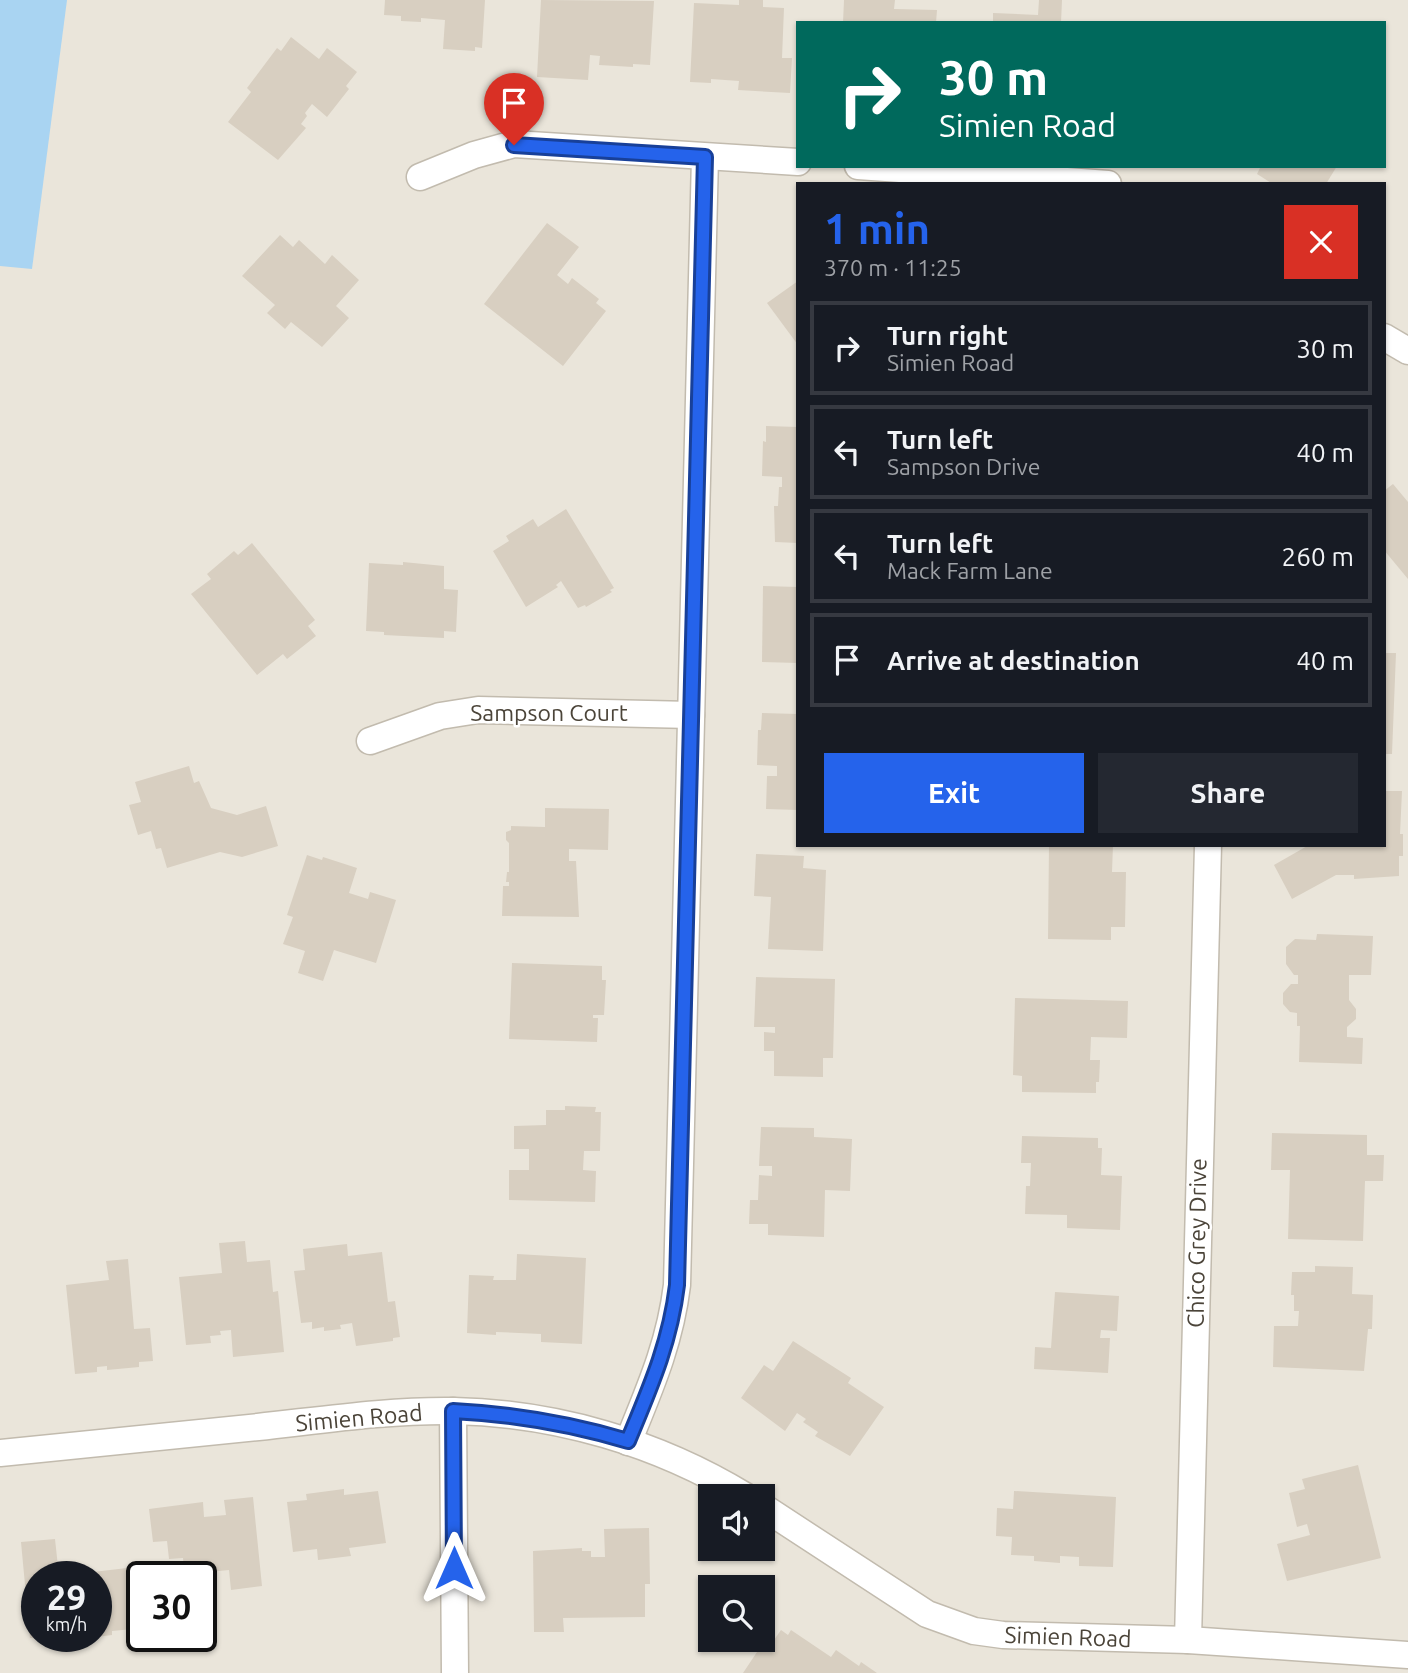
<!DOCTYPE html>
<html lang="en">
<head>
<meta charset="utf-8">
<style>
  body { margin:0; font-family:Ubuntu,sans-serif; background:#242831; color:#f1f3f6; height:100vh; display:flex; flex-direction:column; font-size:26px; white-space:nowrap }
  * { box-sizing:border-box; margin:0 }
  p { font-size:23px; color:#9ea1a6 }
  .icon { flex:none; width:38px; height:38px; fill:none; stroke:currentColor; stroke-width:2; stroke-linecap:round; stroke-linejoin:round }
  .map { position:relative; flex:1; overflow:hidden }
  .panel { position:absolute; left:796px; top:182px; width:590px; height:665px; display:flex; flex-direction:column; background:#171b24; border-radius:0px; box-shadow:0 2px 5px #0004 }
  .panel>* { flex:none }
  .banner { position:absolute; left:796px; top:21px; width:590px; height:147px; border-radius:0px; box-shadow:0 2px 5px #0004; background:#00695c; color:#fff; overflow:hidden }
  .buttons { position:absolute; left:698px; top:1484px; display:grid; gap:14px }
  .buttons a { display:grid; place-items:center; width:77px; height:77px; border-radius:0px; background:#171b24; box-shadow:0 2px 5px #0004; font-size:35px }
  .speed { position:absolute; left:21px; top:1561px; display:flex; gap:14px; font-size:35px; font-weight:700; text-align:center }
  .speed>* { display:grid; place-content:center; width:91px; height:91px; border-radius:50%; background:#171b24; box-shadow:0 2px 5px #0004; line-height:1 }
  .speed small { font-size:18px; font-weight:400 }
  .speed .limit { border:4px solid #111; border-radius:10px; background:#fff; color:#111 }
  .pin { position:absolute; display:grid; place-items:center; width:60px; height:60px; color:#fff; margin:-72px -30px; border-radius:50% 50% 50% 0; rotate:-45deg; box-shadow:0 0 7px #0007 }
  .pin .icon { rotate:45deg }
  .me { position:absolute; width:77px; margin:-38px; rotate:0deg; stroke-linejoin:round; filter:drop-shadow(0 0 5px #0008) }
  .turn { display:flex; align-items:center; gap:24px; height:147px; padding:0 28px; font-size:32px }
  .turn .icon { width:91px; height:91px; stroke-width:2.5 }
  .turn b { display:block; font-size:49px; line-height:60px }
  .round { display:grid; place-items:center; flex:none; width:74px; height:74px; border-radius:0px; background:#242831 }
  .headline { display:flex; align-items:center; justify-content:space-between; height:119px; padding:0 28px }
  h1 { font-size:42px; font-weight:700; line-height:52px; color:#2563eb }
  .cta { display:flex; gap:14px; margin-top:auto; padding:14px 28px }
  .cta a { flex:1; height:80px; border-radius:0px; background:#2563eb; color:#fff; font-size:28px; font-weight:700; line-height:80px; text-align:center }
  .cta a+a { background:#242831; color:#f1f3f6 }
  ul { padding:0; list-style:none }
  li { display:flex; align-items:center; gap:21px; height:94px; margin:0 14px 10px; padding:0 14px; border:4px solid #363941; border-radius:0px }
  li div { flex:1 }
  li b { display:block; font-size:26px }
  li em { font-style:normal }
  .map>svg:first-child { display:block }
  .residential { fill:#eae5da; fill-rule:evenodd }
  .water { fill:#a9d4f2 }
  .building { fill:#d8cfc1 }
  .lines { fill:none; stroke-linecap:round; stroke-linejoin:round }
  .street-casing { stroke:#c2bbae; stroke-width:29 }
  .street { stroke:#fff; stroke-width:26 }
  .route-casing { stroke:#184099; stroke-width:18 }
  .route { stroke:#2563eb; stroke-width:12 }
  .labels { text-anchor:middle; stroke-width:5; stroke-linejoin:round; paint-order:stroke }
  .street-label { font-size:23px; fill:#4b4439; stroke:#fff }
</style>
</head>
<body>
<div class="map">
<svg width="1408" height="1673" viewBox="0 0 1408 1673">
  <rect width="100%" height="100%" fill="#f6f3ec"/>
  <path class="residential" d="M0,0H1408V1673H0ZM798,23H1384V166H798ZM798,184H1384V845H798ZM710,1496H763V1549H710ZM37,1577H96V1636H37ZM142,1577H201V1636H142ZM710,1587H763V1640H710Z"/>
  <polygon class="water" points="0,0 67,0 32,269 0,266"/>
  <g class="building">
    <polygon points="385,0 485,0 482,48 475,47 475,51 443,49 445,20 421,18 421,22 401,21 401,16 384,15"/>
    <polygon points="541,0 654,1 650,65 633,64 633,67 599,65 600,56 590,55 588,80 537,77"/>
    <polygon points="739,0 763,0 763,7 784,8 782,58 792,58 790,93 738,90 739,81 711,79 711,83 690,82 694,3 739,5"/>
    <polygon points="844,0 895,0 894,9 937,10 936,23 843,23"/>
    <polygon points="1039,0 1062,0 1061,23 993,23 993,13 1038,15"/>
    <polygon points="291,37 319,59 327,48 357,72 346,86 349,89 327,117 312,104 305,113 307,116 301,124 306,128 278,160 228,122 251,92 247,88 277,48 281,51"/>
    <polygon points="1261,166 1337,166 1326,184 1273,184 1257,174"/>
    <polygon points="547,223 579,247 557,275 568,284 572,278 599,299 596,303 606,311 563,366 484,304"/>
    <polygon points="280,235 293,247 299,240 325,264 332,255 359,280 336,306 349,318 322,347 291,322 285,329 267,313 275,305 242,276"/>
    <polygon points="798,281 798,345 767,303"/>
    <polygon points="766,426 798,427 798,543 775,542 774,506 778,506 779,487 782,487 782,477 762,476 763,441 766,442"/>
    <polygon points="1393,484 1408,502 1408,579 1384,550 1384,491"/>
    <polygon points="566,509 614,588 610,590 612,592 586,607 585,605 578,608 561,581 556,585 558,587 526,607 493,551 509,541 506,536 533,519 538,527"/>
    <polygon points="252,543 315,620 308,626 316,636 287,659 283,654 257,675 191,594 211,579 207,574 234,551 238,555"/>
    <polygon points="403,562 444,566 444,589 458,590 456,632 444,631 444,638 384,635 384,632 366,631 369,563 403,565"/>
    <polygon points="763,586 798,587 798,663 762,662"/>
    <polygon points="1384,653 1396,653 1392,754 1384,754"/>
    <polygon points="762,713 798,714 798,810 766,809 767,776 777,776 777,766 757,765 758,730 761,730"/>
    <polygon points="189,766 194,783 199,781 211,808 237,815 266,806 278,846 242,857 220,852 167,868 161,848 156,849 151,831 138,835 129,805 141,802 135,782"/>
    <polygon points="1384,791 1402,791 1400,834 1403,834 1403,856 1399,856 1399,876 1354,879 1354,875 1336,875 1292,899 1274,865 1309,845 1384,845"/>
    <polygon points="545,808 609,809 608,850 569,849 569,861 576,861 579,917 502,916 503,886 509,886 509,882 506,882 507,872 509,872 509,843 506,840 506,832 511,830 511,826 545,827"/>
    <polygon points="1049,845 1113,845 1112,872 1126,872 1125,927 1111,927 1111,940 1048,939"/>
    <polygon points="756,854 804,856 803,868 826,870 823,951 768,949 771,897 754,896"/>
    <polygon points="307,855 322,860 323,857 357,868 349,893 368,899 370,892 396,900 376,963 334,950 323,981 298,973 305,951 283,944 293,917 287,915"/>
    <polygon points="1317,934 1373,936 1371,975 1349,975 1349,1000 1356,1009 1356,1019 1347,1027 1347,1037 1363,1038 1362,1064 1299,1062 1300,1026 1297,1026 1297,1013 1290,1012 1283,1004 1283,993 1291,984 1298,984 1298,975 1294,975 1286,964 1286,947 1295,939 1316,940"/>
    <polygon points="512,963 602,966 602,980 606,980 604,1015 593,1015 593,1018 598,1018 597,1042 509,1039"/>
    <polygon points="756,977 835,979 833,1058 823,1058 823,1077 774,1076 774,1051 764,1051 764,1032 775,1033 775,1027 754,1027"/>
    <polygon points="1015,998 1128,1001 1127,1038 1091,1037 1090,1060 1100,1060 1099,1082 1096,1082 1096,1093 1022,1092 1022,1076 1013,1075"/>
    <polygon points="565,1106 596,1107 595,1112 601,1112 600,1151 584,1151 583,1170 596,1171 595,1202 509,1200 509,1170 529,1170 529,1149 514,1149 514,1126 546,1125 546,1110 565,1110"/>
    <polygon points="761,1127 814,1128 814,1137 852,1139 850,1191 825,1190 824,1237 768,1235 768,1224 749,1224 750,1200 758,1200 759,1175 772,1176 772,1166 759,1166"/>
    <polygon points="1272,1133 1367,1135 1367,1155 1384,1155 1383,1181 1365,1181 1363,1241 1288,1239 1290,1170 1271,1170"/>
    <polygon points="1022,1136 1098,1138 1098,1148 1102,1148 1101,1175 1122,1176 1120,1230 1067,1228 1067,1215 1025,1214 1026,1186 1030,1186 1031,1163 1021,1163"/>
    <polygon points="245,1241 247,1262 270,1260 273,1292 278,1291 284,1352 233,1357 231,1330 220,1331 221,1335 210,1336 211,1343 186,1345 179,1277 222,1273 219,1243"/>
    <polygon points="347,1244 348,1256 382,1252 388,1302 395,1301 400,1337 393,1338 393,1341 356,1346 352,1323 340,1325 341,1329 324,1331 324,1327 312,1329 312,1322 301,1323 294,1271 305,1270 303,1249"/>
    <polygon points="517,1254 586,1258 582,1344 541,1342 541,1334 496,1332 496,1335 467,1333 469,1275 494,1276 493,1280 516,1280"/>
    <polygon points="128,1259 134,1329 150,1328 153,1361 139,1362 139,1367 107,1370 107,1366 97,1367 97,1372 75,1374 66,1285 109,1280 106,1261"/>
    <polygon points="1315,1266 1353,1267 1352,1294 1373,1295 1372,1329 1368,1329 1364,1371 1273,1367 1274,1326 1298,1326 1299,1311 1294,1311 1294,1295 1291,1295 1292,1272 1315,1272"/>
    <polygon points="1055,1292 1119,1296 1117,1331 1101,1330 1100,1338 1110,1338 1108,1373 1034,1369 1035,1347 1051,1348"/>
    <polygon points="793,1341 851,1378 848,1383 884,1407 850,1456 815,1436 818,1432 803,1422 806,1419 797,1413 785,1431 741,1398 764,1365 773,1371"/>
    <polygon points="1358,1465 1381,1558 1287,1581 1277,1544 1310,1535 1307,1524 1297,1527 1289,1493 1305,1489 1302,1479"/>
    <polygon points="344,1489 344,1495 378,1491 386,1543 349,1548 351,1556 318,1560 317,1549 293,1552 287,1502 307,1500 306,1494"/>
    <polygon points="1014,1491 1116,1497 1113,1567 1079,1566 1079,1557 1060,1556 1060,1563 1034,1561 1034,1556 1011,1555 1012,1537 996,1536 997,1508 1013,1509"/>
    <polygon points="253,1497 262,1586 231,1590 229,1570 208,1572 210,1587 201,1588 201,1577 185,1577 183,1558 169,1559 167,1541 153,1542 149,1509 203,1502 204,1517 226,1515 224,1500"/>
    <polygon points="649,1528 650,1584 645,1584 645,1617 563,1618 564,1632 534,1632 533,1551 582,1548 582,1551 591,1551 591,1557 605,1557 604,1529"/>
    <polygon points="55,1539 59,1576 127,1568 133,1629 112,1631 112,1635 96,1637 96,1577 37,1577 37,1638 30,1638 21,1542"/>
    <polygon points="781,1630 788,1635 791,1630 831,1657 836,1650 859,1666 861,1662 877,1673 743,1673 761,1646 767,1650"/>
  </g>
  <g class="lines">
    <g class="street-casing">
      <g id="street">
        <polyline points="858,166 1108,184"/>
        <polyline points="420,177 474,155 514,144 798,162"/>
        <polyline points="1384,337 1408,351"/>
        <polyline points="370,741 440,716 478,710 691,715"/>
        <polyline points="453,1411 455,1673"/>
        <path d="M628,1442C650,1388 670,1343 677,1285L705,157"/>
        <path d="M0,1453C86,1444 172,1435 258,1427C323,1420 388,1410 454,1411C556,1413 658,1443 745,1496"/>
        <polyline points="763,1507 927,1614 974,1631 1003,1635 1188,1640 1408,1655"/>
        <polyline points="1188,1640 1208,845"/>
      </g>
    </g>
    <use href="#street" class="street"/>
  </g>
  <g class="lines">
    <g class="route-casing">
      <path id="route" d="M454,1568L453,1411C513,1414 571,1424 628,1441C650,1388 670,1343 677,1285L705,157L514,145"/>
    </g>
    <use href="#route" class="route"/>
  </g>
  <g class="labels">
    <g class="street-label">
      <text x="549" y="721">Sampson Court</text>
      <text transform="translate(1197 1243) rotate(-89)" y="8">Chico Grey Drive</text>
      <text transform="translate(359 1418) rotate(-5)" y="8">Simien Road</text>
      <text transform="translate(1068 1637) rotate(2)" y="8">Simien Road</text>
    </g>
  </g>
</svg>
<div class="buttons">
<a><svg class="icon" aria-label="sound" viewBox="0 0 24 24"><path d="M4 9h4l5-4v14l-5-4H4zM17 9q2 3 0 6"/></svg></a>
<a><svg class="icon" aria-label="search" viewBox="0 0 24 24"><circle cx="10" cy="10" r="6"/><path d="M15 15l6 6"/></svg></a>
</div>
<div class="speed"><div>29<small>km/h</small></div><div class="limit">30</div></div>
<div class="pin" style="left:514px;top:145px;background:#d93025"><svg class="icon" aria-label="arrive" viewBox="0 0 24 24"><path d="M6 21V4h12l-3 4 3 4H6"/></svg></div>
<svg class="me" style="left:454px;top:1568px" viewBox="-20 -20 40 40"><path d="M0-17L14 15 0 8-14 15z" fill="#2563eb" stroke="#fff" stroke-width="4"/></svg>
<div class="banner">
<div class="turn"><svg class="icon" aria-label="right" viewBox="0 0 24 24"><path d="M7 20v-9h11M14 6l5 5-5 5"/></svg><div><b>30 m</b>Simien Road</div></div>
</div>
<section class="panel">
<div class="headline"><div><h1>1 min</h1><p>370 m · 11:25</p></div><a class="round" style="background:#d93025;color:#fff"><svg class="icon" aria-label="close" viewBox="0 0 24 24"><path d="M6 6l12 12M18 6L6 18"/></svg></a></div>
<ul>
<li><svg class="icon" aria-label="right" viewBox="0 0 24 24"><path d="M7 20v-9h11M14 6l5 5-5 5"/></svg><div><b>Turn right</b><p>Simien Road</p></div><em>30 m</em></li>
<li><svg class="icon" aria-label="left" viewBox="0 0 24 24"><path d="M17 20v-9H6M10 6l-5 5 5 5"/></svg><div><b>Turn left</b><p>Sampson Drive</p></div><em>40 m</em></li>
<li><svg class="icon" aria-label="left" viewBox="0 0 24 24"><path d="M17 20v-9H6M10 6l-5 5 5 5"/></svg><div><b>Turn left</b><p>Mack Farm Lane</p></div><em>260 m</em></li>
<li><svg class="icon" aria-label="arrive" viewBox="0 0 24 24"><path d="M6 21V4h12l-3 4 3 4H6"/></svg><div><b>Arrive at destination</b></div><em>40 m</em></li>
</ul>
<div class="cta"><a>Exit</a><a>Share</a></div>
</section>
</div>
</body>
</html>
